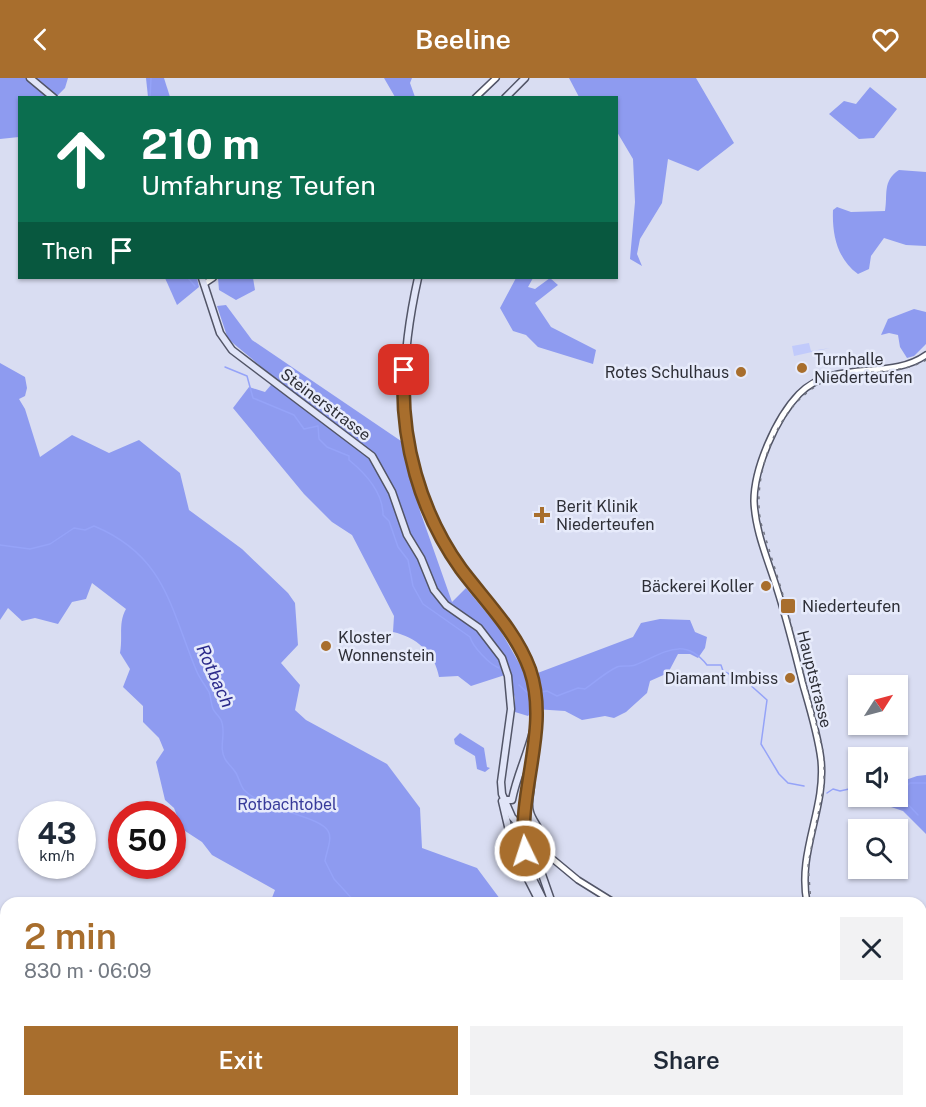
<!DOCTYPE html>
<html lang="en">
<head>
<meta charset="utf-8">
<style>
  body { margin:0; font-family:"Public Sans",sans-serif; background:#f2f2f3; color:#1f2937; height:100vh; display:flex; flex-direction:column; font-size:22px; white-space:nowrap }
  * { box-sizing:border-box; margin:0 }
  p { font-size:20px; color:#747a83 }
  .icon { flex:none; width:33px; height:33px; fill:none; stroke:currentColor; stroke-width:2; stroke-linecap:round; stroke-linejoin:round }
  .map { position:relative; flex:1; overflow:hidden }
  .drawer { position:absolute; left:0px; top:819px; width:927px; height:210px; display:flex; flex-direction:column; background:#fff; border-radius:18px 18px 0 0; box-shadow:0 2px 4px #0004 }
  .drawer>* { flex:none }
  .banner { position:absolute; left:18px; top:18px; width:600px; height:183px; border-radius:0px; box-shadow:0 2px 4px #0004; background:#0b6e4f; color:#fff; overflow:hidden }
  .needle { width:39px; rotate:54deg }
  .controls { position:absolute; left:848px; top:597px; display:grid; gap:12px }
  .controls a { display:grid; place-items:center; width:60px; height:60px; border-radius:0px; background:#fff; box-shadow:0 2px 4px #0004; font-size:30px }
  .speed { position:absolute; left:18px; top:723px; display:flex; gap:12px; font-size:30px; font-weight:700; text-align:center }
  .speed>* { display:grid; place-content:center; width:78px; height:78px; border-radius:50%; background:#fff; box-shadow:0 2px 4px #0004; line-height:1 }
  .speed small { font-size:15px; font-weight:400 }
  .speed .limit { border:9px solid #d22; background:#fff; color:#111 }
  .pin { position:absolute; display:grid; place-items:center; width:51px; height:51px; color:#fff; margin:-26px; border-radius:12px; box-shadow:0 3px 9px #0006 }
  .me { position:absolute; width:66px; margin:-33px; rotate:356deg; stroke-linejoin:round; filter:drop-shadow(0 0 4px #0008) }
  .turn { display:flex; align-items:center; gap:21px; height:126px; padding:0 24px; font-size:27px }
  .turn .icon { width:78px; height:78px; stroke-width:2.5 }
  .turn b { display:block; font-size:42px; line-height:51px }
  .then { display:flex; align-items:center; height:57px; padding:0 24px; background:#0003; gap:12px; font-size:22px }
  .round { display:grid; place-items:center; flex:none; width:63px; height:63px; border-radius:0px; background:#f2f2f3 }
  .head { display:flex; align-items:center; justify-content:space-between; height:102px; padding:0 24px }
  h1 { font-size:36px; font-weight:600; line-height:45px; color:#a86e2d }
  .action { display:flex; gap:12px; margin-top:auto; padding:12px 24px }
  .action a { flex:1; height:69px; border-radius:0px; background:#a86e2d; color:#fff; font-size:24px; font-weight:600; line-height:69px; text-align:center }
  .action a+a { background:#f2f2f3; color:#1f2937 }
  header { display:flex; justify-content:space-between; align-items:center; height:78px; padding:0 24px; background:#a86e2d; color:#fff; font-size:27px; font-weight:600 }
  .map>svg:first-child { display:block }
  .green { fill:#c1cafb }
  .forest { fill:#8e9bf0 }
  .lines { fill:none; stroke-linecap:round; stroke-linejoin:round }
  .stream { stroke:#95a3f8; stroke-width:1.5 }
  .tertiary-casing { stroke:#525567; stroke-width:8 }
  .secondary-casing { stroke:#525567; stroke-width:9 }
  .tertiary { stroke:#fff; stroke-width:5 }
  .secondary { stroke:#e1e5f8; stroke-width:6 }
  .rail { stroke:#737683; stroke-width:1.5; stroke-dasharray:3 6; stroke-linecap:butt }
  .secondary-bridge-casing { stroke:#525567; stroke-width:9; stroke-linecap:butt }
  .secondary-bridge { stroke:#e1e5f8; stroke-width:6 }
  .route-casing { stroke:#6d481d; stroke-width:15 }
  .route { stroke:#a86e2d; stroke-width:10 }
  .poi-dot { fill:#a86e2d; stroke:#e7ebfb; stroke-width:2 }
  .labels { text-anchor:middle; stroke-width:5; stroke-linejoin:round; paint-order:stroke }
  .poi-label { font-size:16px; fill:#2e2f37; stroke:#e7ebfb; text-anchor:start }
  .street-label { font-size:16px; fill:#2e2f37; stroke:#e7ebfb }
  .park-label { font-size:16px; fill:#373a9a; stroke:#e7ebfb }
  .water-label { font-size:18px; font-style:italic; fill:#2c2b8b; stroke:#e7ebfb }
</style>
</head>
<body>
<header><svg class="icon" aria-label="back" viewBox="0 0 24 24"><path d="M15 5l-7 7 7 7"/></svg>Beeline<svg class="icon" aria-label="heart" viewBox="0 0 24 24"><path d="M12 20l-8-8c-3-5 5-10 8-4 3-6 11-1 8 4z"/></svg></header>
<div class="map">
<svg width="926" height="1029" viewBox="0 0 926 1029">
  <rect width="100%" height="100%" fill="#d9ddf2"/>
  <polygon class="green" points="809,265 811,273 830,270 794,278 792,268"/>
  <g class="forest">
    <polygon points="0,0 68,0 65,10 56,19 20,20 19,59 0,61"/>
    <polygon points="146,0 164,0 170,19 148,19"/>
    <polygon points="384,0 412,0 410,5 415,19 395,19"/>
    <polygon points="569,0 696,0 734,65 698,93 668,81 662,125 640,161 637,176 642,188 630,181 635,124 633,81 617,54 616,20 579,19"/>
    <polygon points="870,9 897,31 874,60 859,61 829,36 844,23 856,26"/>
    <path d="M899,92L926,94V168L906,167L884,160L871,178L869,191L858,196C837,181 832,156 833,132L837,129L851,134L885,133C888,117 882,103 899,92Z"/>
    <polygon points="165,200 197,200 199,209 177,227"/>
    <polygon points="218,200 253,200 255,212 236,222 219,212"/>
    <polygon points="516,200 533,200 528,209 535,211 550,200 558,207 535,225 551,249 596,272 593,286 538,269 526,257 513,253 500,230"/>
    <path d="M226,227L252,262L401,363L420,433L452,524L466,510L499,550L527,599L633,559L641,545L660,541L690,542L695,554L707,559L705,570L698,580L690,576H678L668,595L650,603L647,615L626,634L614,640L605,638L582,642L565,633L534,631L528,638L515,634V620L508,596L471,608L458,598L439,599C435,575 416,559 393,554L394,538L352,457L332,444L304,416L233,330L249,309L265,314L276,301L228,261L217,228Z"/>
    <polygon points="914,231 926,234 926,266 914,278 907,280 900,269 898,257 889,255 881,257 888,241"/>
    <path d="M0,285L25,299L27,310L25,318L19,321L25,331L40,379L72,357L109,375L139,362L180,395L189,432L242,471L288,515L295,525L298,567L281,585L300,607L295,632L306,642L387,686L420,730L422,770L477,790L503,825H270L275,812L212,777L202,764L182,751L174,730L165,722L156,684L164,672L159,660L143,644V628L123,609L130,591L120,575C123,559 118,545 126,531L92,505L86,521L72,524L58,546L35,540L22,543L8,530L0,542Z"/>
    <polygon points="460,655 484,670 487,689 490,690 485,694 477,691 475,678 455,666 454,661"/>
    <polygon points="926,697 926,756 903,733 861,719 897,718 897,705 917,698"/>
    <polygon points="347,1023 790,1023 799,1029 348,1029"/>
  </g>
  <g class="lines">
    <g class="stream">
      <polyline points="150,20 151,0"/>
      <polyline points="188,200 195,208"/>
      <path d="M225,289L247,298L253,320L294,337L304,351L318,348L319,361L327,369L349,378V382C365,395 383,415 383,437L389,443L398,469L408,482L413,508L423,526L470,559C473,569 489,586 499,590"/>
      <path d="M0,467L30,471L50,466L74,450L85,452L94,448C166,478 170,530 197,594C200,601 205,607 209,614C211,619 211,626 213,631C215,635 219,638 221,642C227,655 218,668 225,681C228,686 233,690 236,695C239,700 240,707 244,712C263,732 320,738 328,753C333,760 326,775 325,783L334,801L356,825"/>
      <polyline points="519,607 530,617 533,616"/>
      <path d="M537,615L547,613L557,618L578,610L585,611C595,604 606,594 617,589C622,587 630,589 635,587C663,576 683,557 707,587H721L723,593L748,605L767,622L761,666L779,696L788,705L804,708"/>
      <polyline points="827,715 833,711 840,713 858,709"/>
      <polyline points="897,717 910,705 926,705"/>
      <polyline points="899,717 918,737"/>
      <polyline points="450,1023 456,1029"/>
      <polyline points="675,1023 687,1029"/>
      <polyline points="559,1029 564,1023"/>
    </g>
    <g class="tertiary-casing">
      <g id="tertiary">
        <polyline points="475,20 496,0"/>
        <polyline points="204,206 213,200"/>
        <polyline points="543,773 578,802 615,825"/>
        <path d="M807,825C797,773 826,732 821,682C818,657 810,631 803,607C795,575 787,542 777,511C768,482 755,453 754,423C754,390 776,340 799,316C834,280 890,303 926,277"/>
        <polyline points="869,1023 878,1029"/>
      </g>
    </g>
    <g class="secondary-casing">
      <g id="secondary">
        <polyline points="30,0 54,20"/>
        <polyline points="505,20 525,0"/>
        <polyline points="202,200 220,255 232,272 372,378 392,414 407,457 421,480 434,512 446,527 479,550 502,580 508,598 511,631 501,704 502,716 512,739 543,773 538,785 552,825"/>
        <path d="M418,200C395,303 396,401 461,490C491,531 531,568 536,622C539,656 518,689 512,722H504"/>
        <path d="M530,696C534,709 526,722 530,734C533,746 548,757 539,769"/>
        <polyline points="502,723 514,774 540,825"/>
        <polyline points="523,728 535,655"/>
        <polyline points="524,773 530,795 545,825"/>
        <polyline points="800,1023 808,1029"/>
      </g>
    </g>
    <use href="#tertiary" class="tertiary"/>
    <use href="#secondary" class="secondary"/>
    <g class="rail">
      <path d="M811,825L808,786L824,707V677L787,530L761,445C750,392 783,310 841,298C867,292 903,296 926,282"/>
      <polyline points="876,1023 886,1029"/>
    </g>
    <g class="secondary-bridge-casing">
      <polyline id="secondary-bridge" points="523,728 524,773"/>
    </g>
    <use href="#secondary-bridge" class="secondary-bridge"/>
  </g>
  <g class="lines">
    <g class="route-casing">
      <path id="route" d="M404,292C400,362 420,434 461,491C485,523 516,553 530,592C550,651 517,713 525,773"/>
    </g>
    <use href="#route" class="route"/>
  </g>
  <g class="poi-dot">
    <circle cx="802" cy="290" r="6"/>
    <circle cx="741" cy="294" r="6"/>
    <path d="M539 428h6v6h6v6h-6v6h-6v-6h-6v-6h6z"/>
    <circle cx="766" cy="508" r="6"/>
    <rect x="780" y="520" width="16" height="16" rx="3"/>
    <circle cx="326" cy="568" r="6"/>
    <circle cx="790" cy="600" r="6"/>
  </g>
  <g class="labels">
    <g class="poi-label">
      <text x="814" y="287">Turnhalle<tspan x="814" dy="18">Niederteufen</tspan></text>
      <text x="729" y="300" text-anchor="end">Rotes Schulhaus</text>
      <text x="556" y="434">Berit Klinik<tspan x="556" dy="18">Niederteufen</tspan></text>
      <text x="754" y="514" text-anchor="end">Bäckerei Koller</text>
      <text x="802" y="534">Niederteufen</text>
      <text x="338" y="565">Kloster<tspan x="338" dy="18">Wonnenstein</tspan></text>
      <text x="778" y="606" text-anchor="end">Diamant Imbiss</text>
    </g>
    <g class="street-label">
      <text transform="translate(326 326) rotate(37)" y="6">Steinerstrasse</text>
      <text transform="translate(815 601) rotate(76)" y="6">Hauptstrasse</text>
    </g>
    <g class="park-label">
      <text x="287" y="732">Rotbachtobel</text>
    </g>
    <g class="water-label">
      <text transform="translate(215 598) rotate(66)" y="6">Rotbach</text>
    </g>
  </g>
</svg>
<div class="controls">
<a><svg class="needle" viewBox="-14 -14 28 28"><path d="M0-13l5 13h-10z" fill="#e53935"/><path d="M0 13l5-13h-10z" fill="#747a83"/></svg></a>
<a><svg class="icon" aria-label="sound" viewBox="0 0 24 24"><path d="M4 9h4l5-4v14l-5-4H4zM17 9q2 3 0 6"/></svg></a>
<a><svg class="icon" aria-label="search" viewBox="0 0 24 24"><circle cx="10" cy="10" r="6"/><path d="M15 15l6 6"/></svg></a>
</div>
<div class="speed"><div>43<small>km/h</small></div><div class="limit">50</div></div>
<div class="pin" style="left:404px;top:292px;background:#d93025"><svg class="icon" aria-label="arrive" viewBox="0 0 24 24"><path d="M6 21V4h12l-3 4 3 4H6"/></svg></div>
<svg class="me" style="left:525px;top:773px" viewBox="-20 -20 40 40"><circle r="17" fill="#a86e2d" stroke="#fff" stroke-width="3"/><path d="M0-11L8 9 0 5-8 9z" fill="#fff"/></svg>
<div class="banner">
<div class="turn"><svg class="icon" aria-label="ahead" viewBox="0 0 24 24"><path d="M12 20V5M6 11l6-6 6 6"/></svg><div><b>210 m</b>Umfahrung Teufen</div></div>
<div class="then">Then<svg class="icon" aria-label="arrive" viewBox="0 0 24 24"><path d="M6 21V4h12l-3 4 3 4H6"/></svg></div>
</div>
<section class="drawer">
<div class="head"><div><h1>2 min</h1><p>830 m · 06:09</p></div><a class="round"><svg class="icon" aria-label="close" viewBox="0 0 24 24"><path d="M6 6l12 12M18 6L6 18"/></svg></a></div>
<div class="action"><a>Exit</a><a>Share</a></div>
</section>
</div>
</body>
</html>
